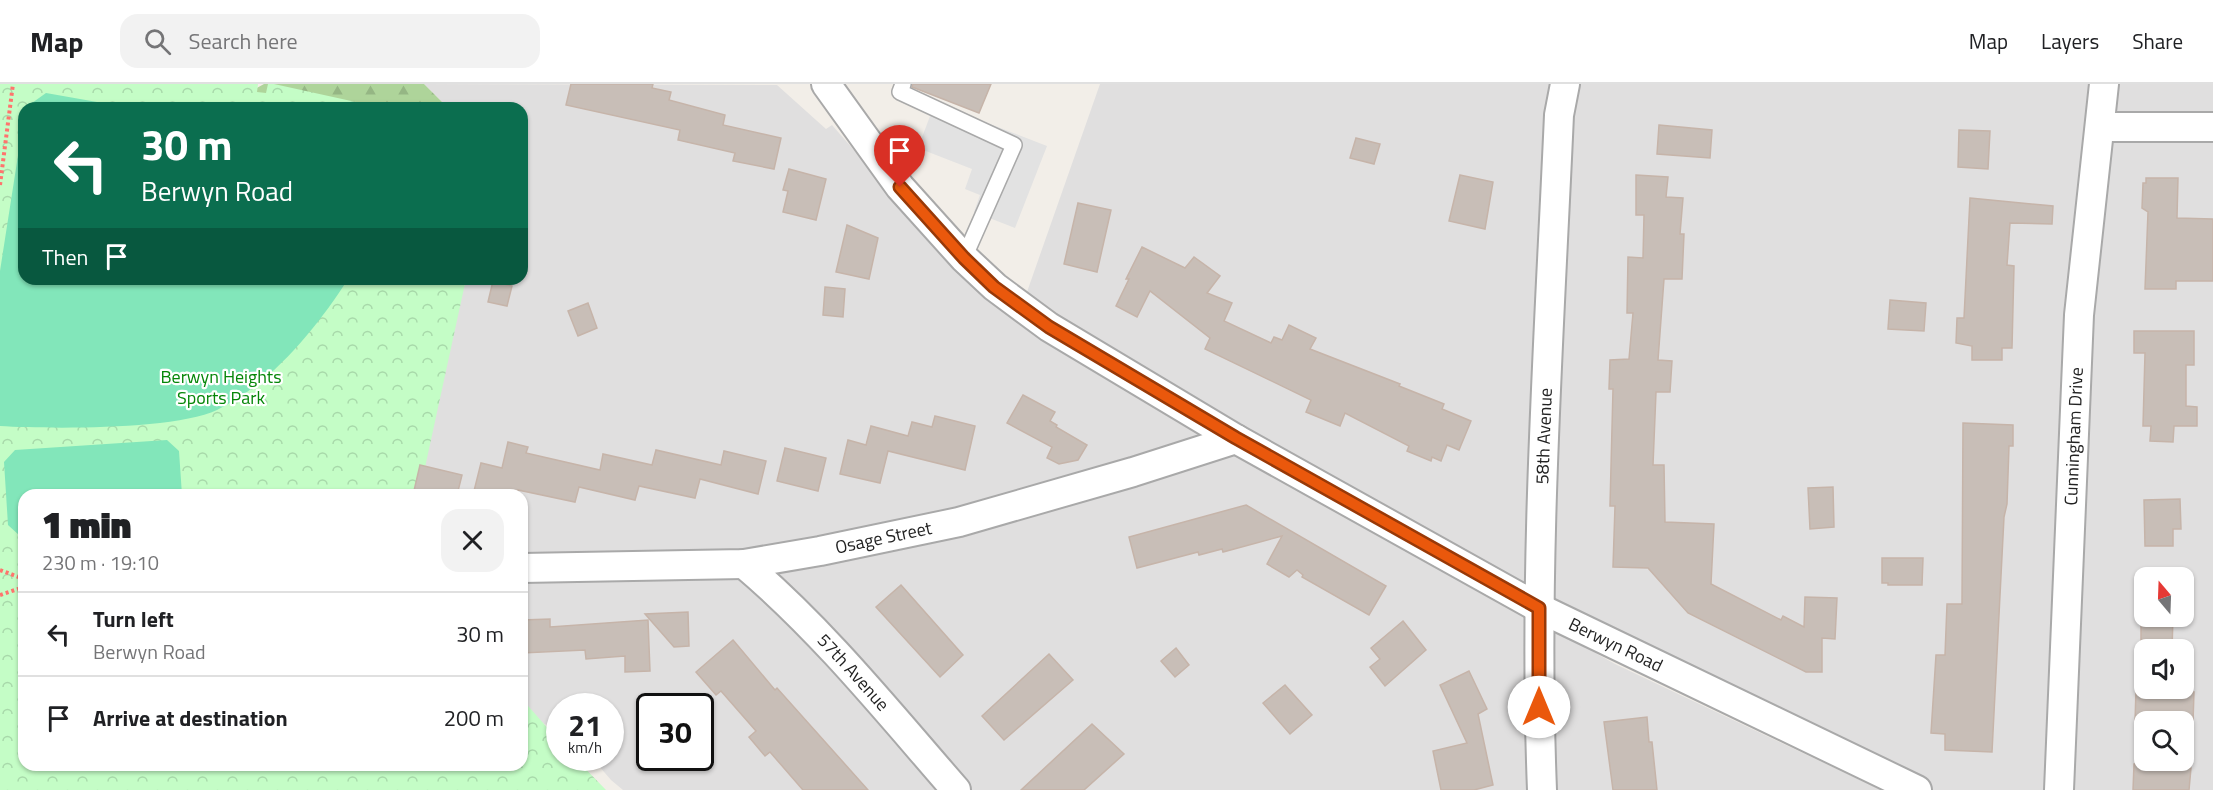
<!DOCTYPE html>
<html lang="en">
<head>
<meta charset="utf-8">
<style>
  body { margin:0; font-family:"Titillium Web",sans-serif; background:#f2f2f2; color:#202124; height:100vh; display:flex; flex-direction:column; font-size:22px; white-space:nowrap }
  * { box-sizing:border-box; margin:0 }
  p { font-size:20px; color:#757577 }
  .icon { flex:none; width:33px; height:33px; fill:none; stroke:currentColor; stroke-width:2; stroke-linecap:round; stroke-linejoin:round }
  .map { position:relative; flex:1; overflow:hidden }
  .drawer { position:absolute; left:18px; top:405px; width:510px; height:282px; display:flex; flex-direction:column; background:#fff; border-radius:18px; box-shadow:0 2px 4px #0004 }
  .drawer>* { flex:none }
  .hud { position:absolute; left:18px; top:18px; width:510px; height:183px; border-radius:18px; box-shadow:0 2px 4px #0004; background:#0b6e4f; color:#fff; overflow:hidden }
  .needle { width:39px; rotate:341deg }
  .tools { position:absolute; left:2134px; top:483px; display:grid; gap:12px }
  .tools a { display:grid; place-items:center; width:60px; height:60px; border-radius:12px; background:#fff; box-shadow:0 2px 4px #0004; font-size:30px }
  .speed { position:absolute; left:546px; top:609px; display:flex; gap:12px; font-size:30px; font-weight:700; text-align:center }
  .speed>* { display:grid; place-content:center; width:78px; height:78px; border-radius:50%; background:#fff; box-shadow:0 2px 4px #0004; line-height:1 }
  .speed small { font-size:15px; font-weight:400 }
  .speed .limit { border:3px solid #111; border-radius:9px; background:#fff; color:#111 }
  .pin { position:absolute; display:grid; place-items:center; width:51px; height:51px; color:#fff; margin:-62px -26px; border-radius:50% 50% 50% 0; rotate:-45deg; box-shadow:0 0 6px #0007 }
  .pin .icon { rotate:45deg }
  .me { position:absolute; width:66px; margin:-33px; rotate:0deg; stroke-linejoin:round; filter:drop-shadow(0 0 4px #0008) }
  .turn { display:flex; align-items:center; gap:21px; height:126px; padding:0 24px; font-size:27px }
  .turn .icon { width:78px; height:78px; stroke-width:2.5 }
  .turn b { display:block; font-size:42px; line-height:51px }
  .then { display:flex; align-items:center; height:57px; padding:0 24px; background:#0003; gap:12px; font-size:22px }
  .round { display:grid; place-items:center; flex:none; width:63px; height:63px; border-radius:18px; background:#f2f2f2 }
  .head { display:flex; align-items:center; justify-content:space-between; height:102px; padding:0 24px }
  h1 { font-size:36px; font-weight:800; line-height:45px }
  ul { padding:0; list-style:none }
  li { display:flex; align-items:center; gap:18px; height:84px; padding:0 24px; border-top:2px solid #e0e0e0 }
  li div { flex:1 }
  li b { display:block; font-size:22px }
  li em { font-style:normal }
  header { display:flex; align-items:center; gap:36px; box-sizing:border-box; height:84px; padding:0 30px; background:#fff; border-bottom:2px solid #e0e0e0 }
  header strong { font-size:28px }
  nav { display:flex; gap:33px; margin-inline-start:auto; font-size:21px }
  .search { width:420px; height:54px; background:#f2f2f2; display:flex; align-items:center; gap:15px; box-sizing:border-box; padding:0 21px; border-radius:18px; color:#757577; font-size:22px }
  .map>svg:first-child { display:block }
  .residential { fill:#e0dfdf; fill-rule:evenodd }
  .forest { fill:url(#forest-firs) }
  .park { fill:url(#park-crowns) }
  .pitch { fill:#82e6ba }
  .parking { fill:#e2e2e2 }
  .building { fill:#c8beb7; stroke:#c6b4a9; stroke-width:1.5 }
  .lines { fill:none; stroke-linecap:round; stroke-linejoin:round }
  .lane-casing { stroke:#a9a9a9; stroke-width:18 }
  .street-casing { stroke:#a9a9a9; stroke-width:32 }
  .path { stroke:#ff746d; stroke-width:4; stroke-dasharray:3 3; stroke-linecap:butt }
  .lane { stroke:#fff; stroke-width:15 }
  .street { stroke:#fff; stroke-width:28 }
  .route-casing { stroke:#983908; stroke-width:15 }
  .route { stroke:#ea580c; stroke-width:10 }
  .labels { text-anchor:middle; stroke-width:4.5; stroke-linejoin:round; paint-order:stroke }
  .park-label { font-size:18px; fill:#058608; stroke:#fff }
  .street-label { font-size:18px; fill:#222; stroke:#fff }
</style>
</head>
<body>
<header>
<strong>Map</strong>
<div class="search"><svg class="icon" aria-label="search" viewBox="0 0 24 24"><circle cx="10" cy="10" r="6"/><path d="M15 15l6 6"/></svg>Search here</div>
<nav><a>Map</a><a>Layers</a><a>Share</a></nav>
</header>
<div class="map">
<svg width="2213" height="706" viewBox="0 0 2213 706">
  <defs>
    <pattern id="forest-firs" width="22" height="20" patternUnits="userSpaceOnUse" patternTransform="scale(1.5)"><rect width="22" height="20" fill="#aed49a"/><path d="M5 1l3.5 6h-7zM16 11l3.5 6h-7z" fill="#95b684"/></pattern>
    <pattern id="park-crowns" width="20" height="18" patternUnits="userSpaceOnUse" patternTransform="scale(1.5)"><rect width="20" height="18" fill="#c4fdc6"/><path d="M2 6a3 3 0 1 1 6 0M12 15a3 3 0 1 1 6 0" fill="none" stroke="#a8d9aa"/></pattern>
  </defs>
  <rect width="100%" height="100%" fill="#f2eee8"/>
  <g class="residential">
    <path d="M424,0L777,1L826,45L832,41L978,208L1106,294L1615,580L1881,706H623L611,696L592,674H610V622H560L559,647L522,629V411H373L429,246L470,195H522V24H448ZM650,622H700V674H650Z"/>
    <path d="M1100,0H2213V706H1917L1741,623L1021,225ZM2145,494H2184V532H2145ZM2145,566H2184V604H2145ZM2145,638H2184V676H2145Z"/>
  </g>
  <polygon class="forest" points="264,0 424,0 448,24 191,24 251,7"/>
  <polygon class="park" points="0,0 258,0 257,8 266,9 268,0 274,0 383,24 24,24 24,195 466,195 419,411 24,411 24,681 522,681 522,615 559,657 560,674 575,674 606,706 0,706"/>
  <g class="pitch">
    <polygon points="46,9 131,24 25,24"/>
    <path d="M24,33V195H348C316,245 272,299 217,326C175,346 49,345 0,342V187Z"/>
    <polygon points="167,356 179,367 182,411 24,411 24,452 20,452 8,441 4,378 15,366"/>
  </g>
  <polygon class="parking" points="935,19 1047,62 1015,144 974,128 980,111 965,105 972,85 918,64"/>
  <g class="building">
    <polygon points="571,0 653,0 652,4 671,8 669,16 725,31 723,41 781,54 774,85 733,77 735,69 678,56 680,46 566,21"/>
    <polygon points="913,0 991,0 979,29 912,3"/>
    <polygon points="1659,41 1712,46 1710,74 1657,70"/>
    <polygon points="1959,46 1990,47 1988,85 1958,83"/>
    <polygon points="1356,54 1380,60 1374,80 1350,74"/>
    <polygon points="789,85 826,95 816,136 783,128 788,107 783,106"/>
    <polygon points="1460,91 1493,98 1485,145 1449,137"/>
    <polygon points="1636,91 1668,93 1666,113 1683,114 1680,150 1684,150 1682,195 1664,195 1658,276 1672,277 1670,308 1656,308 1653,381 1664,381 1665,438 1714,440 1711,500 1781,536 1783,532 1804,543 1805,513 1837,514 1835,555 1822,554 1822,588 1806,588 1688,529 1648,484 1613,483 1615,422 1610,422 1613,305 1609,305 1610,276 1629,275 1633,229 1627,229 1628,173 1643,174 1644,131 1636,131"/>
    <polygon points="2146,94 2178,94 2177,134 2213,135 2213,197 2176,197 2176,205 2145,205 2148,128 2142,124 2143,99 2146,99"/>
    <polygon points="1970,114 2053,122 2052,140 2010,139 2007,181 2014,182 2012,264 2002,264 2002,276 1972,276 1972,262 1956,259 1957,234 1964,234"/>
    <polygon points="1078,119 1111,126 1097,188 1064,180"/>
    <polygon points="847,141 878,154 869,195 836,188"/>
    <polygon points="1142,163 1185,184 1194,173 1220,192 1207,209 1232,219 1224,237 1271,259 1274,253 1282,256 1289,241 1316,254 1310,265 1400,300 1399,302 1444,320 1442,325 1471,337 1459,366 1447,361 1441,377 1432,373 1431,377 1407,367 1409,362 1345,329 1340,342 1306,328 1311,316 1205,265 1210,254 1150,207 1137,233 1116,222 1129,195 1126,195"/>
    <polygon points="493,197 512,202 507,222 488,218"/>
    <polygon points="825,203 845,205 843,233 823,231"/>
    <polygon points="1890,216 1926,219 1924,247 1888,245"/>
    <polygon points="588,219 597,244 578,252 568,227"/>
    <polygon points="2134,247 2194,247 2194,281 2186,281 2186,322 2197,323 2197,342 2174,342 2173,358 2150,357 2151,342 2143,342 2145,269 2134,269"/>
    <polygon points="1023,311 1055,328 1050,337 1057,341 1056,343 1087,361 1078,376 1059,380 1047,374 1052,363 1007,339"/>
    <polygon points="935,332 975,342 965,386 888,367 880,399 840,390 848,356 866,361 871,342 908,352 912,338 932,343"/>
    <polygon points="1963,339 2013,341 2013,362 2009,362 2007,420 2004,433 1992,668 1945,666 1945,650 1931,649 1936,571 1945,571 1947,520 1962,520"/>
    <polygon points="508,358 528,363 526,369 600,386 603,370 652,381 656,366 721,381 724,367 766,377 758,410 700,395 695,414 639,402 635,416 579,403 575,418 518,406 517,411 473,411 481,379 502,384"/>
    <polygon points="785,364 826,374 818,407 777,397"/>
    <polygon points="420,381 462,391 457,411 413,411"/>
    <polygon points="1833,403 1834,443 1810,445 1808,404"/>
    <polygon points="2180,415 2181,445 2173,445 2173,462 2145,462 2144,416"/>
    <polygon points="1246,421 1386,502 1369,531 1302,493 1303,491 1297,486 1289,493 1267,480 1282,452 1223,468 1222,465 1199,471 1198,468 1137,484 1129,453"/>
    <polygon points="1882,474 1923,474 1922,501 1888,501 1888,499 1882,499"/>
    <polygon points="901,501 963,571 940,593 876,523"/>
    <polygon points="688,528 689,562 674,563 645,530"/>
    <polygon points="2141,532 2173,532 2172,566 2141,566"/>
    <polygon points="550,535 550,543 648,536 650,587 625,588 625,572 586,575 585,566 522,569 522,536"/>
    <polygon points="1403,537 1426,566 1385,602 1370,583 1380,575 1371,564"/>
    <polygon points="733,556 775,606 777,604 868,706 803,706 770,668 765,672 749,653 756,647 721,607 716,611 696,588"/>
    <polygon points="1176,564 1189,581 1175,593 1161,577"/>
    <polygon points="1049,570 1073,596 1004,656 982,632"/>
    <polygon points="1469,587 1487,625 1478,630 1493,701 1474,706 1441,706 1433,667 1467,659 1440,601"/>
    <polygon points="1285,601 1312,631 1290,650 1263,619"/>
    <polygon points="2136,606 2194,608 2193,638 2135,638"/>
    <polygon points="1647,633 1649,658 1652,658 1657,706 1613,706 1604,638"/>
    <polygon points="1092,640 1124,670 1084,706 1021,706"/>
    <polygon points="2134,680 2191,684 2189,706 2133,706"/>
  </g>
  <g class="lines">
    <g class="lane-casing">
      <polyline id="lane" points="903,0 900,8 1014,61 964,174"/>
    </g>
    <g class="street-casing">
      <g id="street">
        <path id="s1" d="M826,0L900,103L964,174L995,203L1049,243L1236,355L1539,524L1917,706"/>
        <polyline points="2100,43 2213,43"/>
        <path id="s2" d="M744,480C823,547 888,628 956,706"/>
        <path id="s3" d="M522,484L744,480L820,467L959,438L1133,388L1236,355"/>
        <path id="s4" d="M1542,706C1533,480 1549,256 1559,31L1565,0"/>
        <path id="s5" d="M2059,706L2079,231L2104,0"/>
      </g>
    </g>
    <g class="path">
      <polyline points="0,101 13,0"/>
      <polyline points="0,486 24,495"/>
      <polyline points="0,511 24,503"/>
    </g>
    <use href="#lane" class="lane"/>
    <use href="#street" class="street"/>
  </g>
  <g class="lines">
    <g class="route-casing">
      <polyline id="route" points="900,103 964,174 994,203 1049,243 1236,354 1539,524 1539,623"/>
    </g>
    <use href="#route" class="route"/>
  </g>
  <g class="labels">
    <g class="park-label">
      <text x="221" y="299">Berwyn Heights<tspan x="221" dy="21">Sports Park</tspan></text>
    </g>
    <g class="street-label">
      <text dy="6" stroke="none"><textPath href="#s5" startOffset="354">Cunningham Drive</textPath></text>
      <text dy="6" stroke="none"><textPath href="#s4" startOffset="354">58th Avenue</textPath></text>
      <text dy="6" stroke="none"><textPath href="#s3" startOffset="364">Osage Street</textPath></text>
      <text dy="6" stroke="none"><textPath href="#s1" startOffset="982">Berwyn Road</textPath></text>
      <text dy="6" stroke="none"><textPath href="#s2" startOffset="154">57th Avenue</textPath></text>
    </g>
  </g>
</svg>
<div class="tools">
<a><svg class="needle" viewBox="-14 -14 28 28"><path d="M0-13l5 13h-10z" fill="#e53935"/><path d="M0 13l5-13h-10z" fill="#757577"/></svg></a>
<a><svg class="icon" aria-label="sound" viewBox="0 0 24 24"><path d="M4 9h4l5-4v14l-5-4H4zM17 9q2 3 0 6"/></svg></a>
<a><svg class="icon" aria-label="search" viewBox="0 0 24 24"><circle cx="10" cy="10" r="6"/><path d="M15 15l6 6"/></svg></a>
</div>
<div class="speed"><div>21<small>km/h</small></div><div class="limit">30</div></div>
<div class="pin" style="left:900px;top:103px;background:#d93025"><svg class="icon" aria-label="arrive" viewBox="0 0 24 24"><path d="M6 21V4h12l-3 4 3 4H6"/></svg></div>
<svg class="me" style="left:1539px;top:623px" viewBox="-20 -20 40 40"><circle r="19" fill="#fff"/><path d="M0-13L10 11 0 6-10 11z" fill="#ea580c"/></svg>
<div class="hud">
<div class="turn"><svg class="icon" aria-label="left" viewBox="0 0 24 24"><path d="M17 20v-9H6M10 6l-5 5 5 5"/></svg><div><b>30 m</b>Berwyn Road</div></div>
<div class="then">Then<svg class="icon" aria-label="arrive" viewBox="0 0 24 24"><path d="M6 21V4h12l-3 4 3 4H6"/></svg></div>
</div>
<section class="drawer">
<div class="head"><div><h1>1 min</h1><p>230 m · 19:10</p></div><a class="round"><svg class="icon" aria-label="close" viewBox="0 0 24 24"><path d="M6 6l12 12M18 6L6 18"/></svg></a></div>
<ul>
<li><svg class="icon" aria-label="left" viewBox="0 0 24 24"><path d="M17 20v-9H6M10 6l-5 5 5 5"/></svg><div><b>Turn left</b><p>Berwyn Road</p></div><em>30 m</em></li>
<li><svg class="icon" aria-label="arrive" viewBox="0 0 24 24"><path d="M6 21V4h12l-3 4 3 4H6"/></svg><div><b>Arrive at destination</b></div><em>200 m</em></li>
</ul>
</section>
</div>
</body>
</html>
